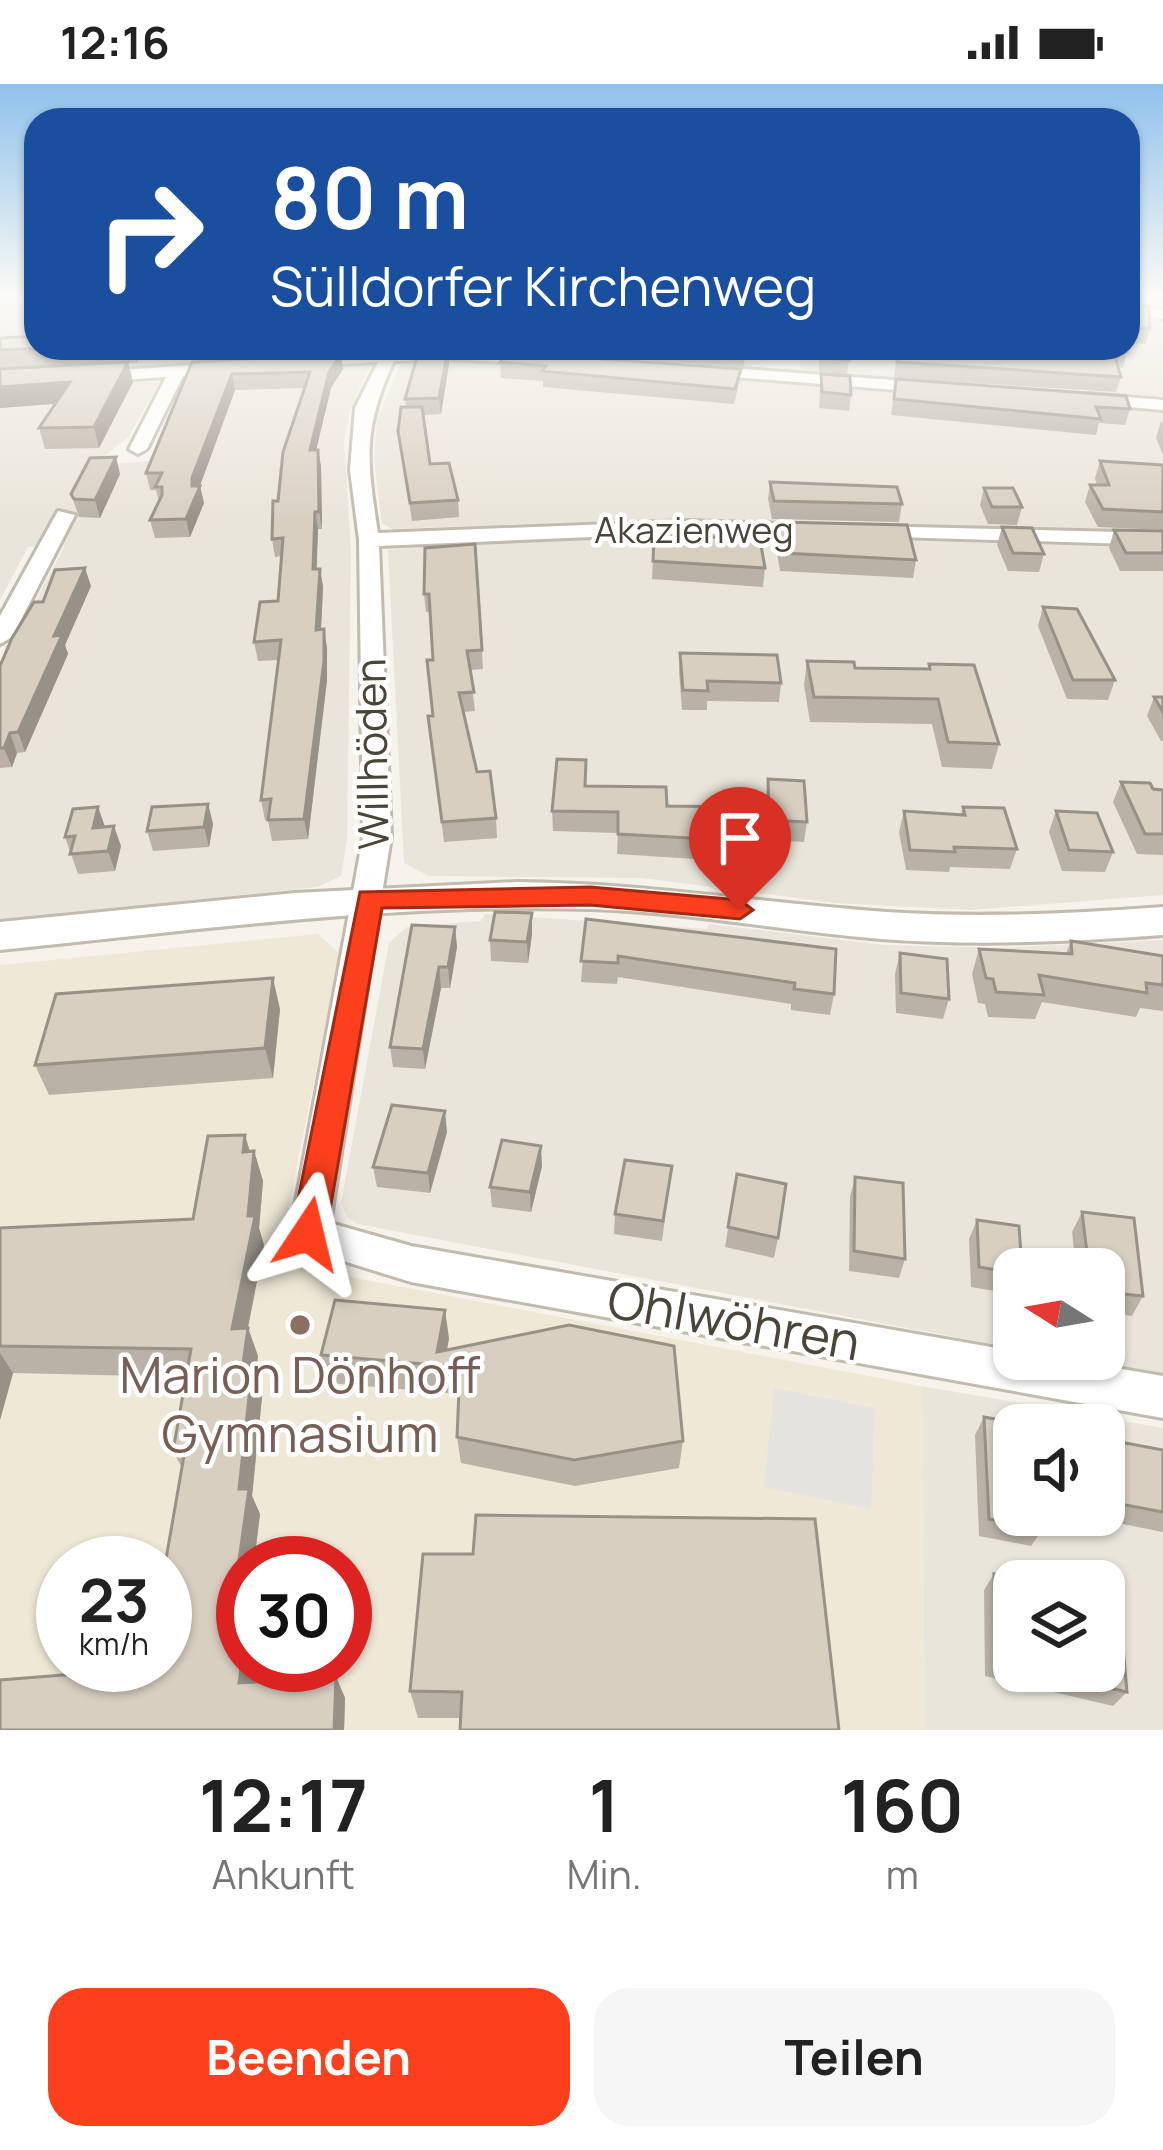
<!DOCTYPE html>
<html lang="de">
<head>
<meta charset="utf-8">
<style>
  body { margin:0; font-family:Manrope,sans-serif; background:#f6f6f6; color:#222; height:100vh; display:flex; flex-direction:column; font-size:45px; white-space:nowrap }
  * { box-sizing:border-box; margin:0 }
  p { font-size:39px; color:#767676 }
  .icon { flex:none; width:66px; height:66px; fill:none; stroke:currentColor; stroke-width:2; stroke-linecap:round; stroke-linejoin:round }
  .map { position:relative; height:1646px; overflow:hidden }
  .side { display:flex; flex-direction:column; background:#fff; flex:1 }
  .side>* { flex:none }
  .guide { position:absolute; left:24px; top:24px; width:1116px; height:252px; border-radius:36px; box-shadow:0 3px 9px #0004; background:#1a4fa0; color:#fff; overflow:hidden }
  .needle { width:78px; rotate:281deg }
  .controls { position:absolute; left:993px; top:1164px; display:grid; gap:24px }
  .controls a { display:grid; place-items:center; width:132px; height:132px; border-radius:24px; background:#fff; box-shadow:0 3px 9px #0004; font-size:60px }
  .speed { position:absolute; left:36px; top:1452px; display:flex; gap:24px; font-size:60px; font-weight:700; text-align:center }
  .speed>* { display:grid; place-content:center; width:156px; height:156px; border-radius:50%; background:#fff; box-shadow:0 3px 9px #0004; line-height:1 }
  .speed small { font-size:30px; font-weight:400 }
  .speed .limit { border:18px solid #d22; background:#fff; color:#111 }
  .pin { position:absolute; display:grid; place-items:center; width:102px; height:102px; color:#fff; margin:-123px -51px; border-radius:50% 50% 50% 0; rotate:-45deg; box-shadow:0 0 12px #0007 }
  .pin .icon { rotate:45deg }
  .me { position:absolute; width:132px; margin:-66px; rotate:10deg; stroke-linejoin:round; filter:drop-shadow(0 0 9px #0008) }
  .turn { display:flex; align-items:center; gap:42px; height:252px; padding:0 48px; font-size:54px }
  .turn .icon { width:156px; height:156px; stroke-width:2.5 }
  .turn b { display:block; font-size:84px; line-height:102px }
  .eta { display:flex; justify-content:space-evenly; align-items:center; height:204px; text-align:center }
  .eta b { font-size:72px; font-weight:700; line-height:84px }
  .action { display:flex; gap:24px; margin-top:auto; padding:24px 48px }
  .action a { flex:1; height:138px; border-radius:36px; background:#fc3f1d; color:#fff; font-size:48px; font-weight:700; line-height:138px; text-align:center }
  .action a+a { background:#f6f6f6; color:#222 }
  .status { display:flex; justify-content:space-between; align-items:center; height:84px; padding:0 60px; background:#fff; direction:ltr }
  .status svg { height:33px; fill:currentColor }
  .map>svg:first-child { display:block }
  .residential { fill:#eae5da; fill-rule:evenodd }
  .education { fill:#efe8d6; fill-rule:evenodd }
  .parking { fill:#e5e3e0 }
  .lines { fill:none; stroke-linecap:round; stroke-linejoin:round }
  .minor-casing { stroke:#c2bbae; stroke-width:6 }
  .tertiary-casing { stroke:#c2bbae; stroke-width:6 }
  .minor { fill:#fff; fill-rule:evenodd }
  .tertiary { fill:#fff; fill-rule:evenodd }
  .wall { fill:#bab2a6 }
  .shaded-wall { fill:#979187 }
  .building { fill:#d8cfc1; stroke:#979187; stroke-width:3 }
  .route { fill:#fc3f1d; stroke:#a42913; stroke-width:3 }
  .education-dot { fill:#8d6e63; stroke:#fff; stroke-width:4.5 }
  .labels { text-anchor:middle; stroke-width:9; stroke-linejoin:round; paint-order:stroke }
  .far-street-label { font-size:36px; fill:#4b4439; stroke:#fff }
  .street-label { font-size:42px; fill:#4b4439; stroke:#fff }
  .near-street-label { font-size:51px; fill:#4b4439; stroke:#fff }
  .near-education-label { font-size:51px; fill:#785e54; stroke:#fff }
</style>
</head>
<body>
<div class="status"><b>12:16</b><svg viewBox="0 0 49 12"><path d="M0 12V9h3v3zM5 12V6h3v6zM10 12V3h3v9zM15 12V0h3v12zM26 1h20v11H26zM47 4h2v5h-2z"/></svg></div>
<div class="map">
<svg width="1163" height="1646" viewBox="0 0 1163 1646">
  <rect width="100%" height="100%" fill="#f6f3ec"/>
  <g class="residential">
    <polygon points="0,209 36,209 36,264 378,264 170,284 0,292"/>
    <polygon points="1128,230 1162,233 1163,316 810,291 802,286 795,264 1128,264"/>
    <polygon points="414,275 503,277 1163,326 1163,448 624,436 392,445 382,439 374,376 377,335 400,281"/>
    <polygon points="358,277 371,280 350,326 344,357 351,467 347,755 341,792 318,803 0,836 0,585 65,461 28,463 0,516 0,301 160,298 128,353 93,382 149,377 186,295"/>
    <polygon points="696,451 1163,464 1163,811 970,826 835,819 642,794 429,792 404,779 388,466 526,454"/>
    <polygon points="485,830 707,845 709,840 885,861 996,864 1163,856 1163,1291 1075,1275 1104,1275 1104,1185 1014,1185 1014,1264 357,1140 347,1133 341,1119 389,859 407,843 481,837"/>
    <path d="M921,1302L1163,1344V1646H925ZM1014,1341H1104V1431H1014ZM1014,1497H1104V1587H1014Z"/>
  </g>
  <path class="education" d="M318,850L340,870L277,1179L921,1302L925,1646H0V881ZM63,1479H165V1581H63ZM243,1479H345V1581H243Z"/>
  <polygon class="parking" points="774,1304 875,1324 871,1425 764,1403"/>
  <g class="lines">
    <g class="minor-casing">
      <g id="minor">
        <polygon points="1128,222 1163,226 1163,234 1128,230"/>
        <path d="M385,264L545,271L553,276L545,281L452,275L394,277C362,346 367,376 378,449L687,437L815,441L825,447L815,453L687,449L379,462L391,753L330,1139L411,1162L1014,1267V1275H1063L1163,1292V1334L411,1198L295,1162L290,1150L363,753L359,456L350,386L355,324L378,278L305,282L297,277L305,272L383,269Z"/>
        <polygon points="228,279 234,281 234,287 183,292 147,365 138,370 129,365 166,293 90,298 82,293 90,288"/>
        <polygon points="701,282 934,299 942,304 934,309 695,290 695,284"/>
        <polygon points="1089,310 1163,316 1163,326 1083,319 1083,311"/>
        <polygon points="58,427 75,431 12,553 0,560 0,532"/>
        <polygon points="869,442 1163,449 1163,461 862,452 862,444"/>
      </g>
    </g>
    <g class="tertiary-casing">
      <path id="tertiary" d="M517,798C641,799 762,819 886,828C978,834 1071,830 1163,823V851C1069,858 975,862 881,855C784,847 688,828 591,825C393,819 196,846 0,866V838L295,809Z"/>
    </g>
    <use href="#minor" class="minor"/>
    <use href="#tertiary" class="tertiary"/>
  </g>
  <g class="wall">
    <polygon points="1128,220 1150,245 1146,260 1128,259"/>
    <polygon points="0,254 36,264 141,264 137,279 128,279 133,298 99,364 45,365 39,344 55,320 0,324"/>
    <polygon points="202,264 357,264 356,266 204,275"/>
    <polygon points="518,264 745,264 744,283 518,268"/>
    <polygon points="809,264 847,264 849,276 847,290 819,289 819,266 809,266"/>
    <polygon points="898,264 1127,268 1123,284 1118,283 1121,293 1116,308 894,294"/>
    <polygon points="192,278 343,285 331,304 316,366 318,366 321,382 322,445 318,445 316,485 320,485 323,503 321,546 327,564 327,596 308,755 272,757 268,736 265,736 261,716 278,576 258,577 254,558 278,517 282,472 275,473 272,455 305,304 235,306 200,402 204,419 190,453 155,454 150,436 159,417 156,406 150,406 146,389"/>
    <polygon points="500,278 741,285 739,300 734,320 543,303 543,297 501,294"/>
    <polygon points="449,280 441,330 424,331 430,380 458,416 459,433 412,437 398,347 406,323 405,315"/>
    <polygon points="821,290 851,311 849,327 819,324"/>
    <polygon points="896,295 1130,325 1125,341 1099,339 1096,351 891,331"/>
    <polygon points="1161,337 1163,338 1163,371 1156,354"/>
    <polygon points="1100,377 1163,381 1163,446 1098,443 1085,418 1090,401 1097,401 1095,394"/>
    <polygon points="120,390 100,434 79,433 71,410"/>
    <polygon points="770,398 902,420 899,438 772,435 768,415"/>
    <polygon points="984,404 1022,423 1017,441 988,440 980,421"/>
    <polygon points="777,438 916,476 913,494 780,487 775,456"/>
    <polygon points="1002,443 1044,470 1039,488 1008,487 997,461"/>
    <polygon points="1114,446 1163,447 1163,487 1120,487 1109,464"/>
    <polygon points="654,455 765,484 763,503 652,495"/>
    <polygon points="475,460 483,585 470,586 475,627 464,628 477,688 496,734 497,754 444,758 428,632 433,632 433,576 430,528 426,528 424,510"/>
    <polygon points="91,502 65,561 68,570 25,668 17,669 12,683 0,684 0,582 43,518"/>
    <polygon points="1043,523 1115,596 1108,616 1067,615 1038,542"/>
    <polygon points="680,569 781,599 779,618 707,617 707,626 682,626 679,588"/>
    <polygon points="807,577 855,584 928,585 929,580 999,660 992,685 942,683 932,640 810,638 804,601"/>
    <polygon points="1154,613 1163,613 1163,657 1161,657 1147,632"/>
    <polygon points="768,695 807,738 804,758 766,756 766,715"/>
    <polygon points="1121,698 1163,706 1163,771 1137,770 1113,718"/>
    <polygon points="586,702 667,722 744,757 741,778 617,770 618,749 553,747 552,727"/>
    <polygon points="208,720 213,740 209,763 153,767 147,747"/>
    <polygon points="98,723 105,743 121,762 115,787 78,790 65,753"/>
    <polygon points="963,723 1017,765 1010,785 950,783 949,788 906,786 899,748 904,727 961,730"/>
    <polygon points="1056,727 1113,768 1105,788 1062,787 1049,748"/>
    <polygon points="586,835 834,910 830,931 791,926 791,920 618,893 617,900 581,898"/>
    <polygon points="455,843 457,863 450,904 441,904 425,985 393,983 390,963"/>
    <polygon points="532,850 528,879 491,877 490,856"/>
    <polygon points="1071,857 1163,872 1163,927 1140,924 1136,933 1042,918 1035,935 988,933 985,920 978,919 972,890 979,865 1066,870"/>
    <polygon points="900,869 949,915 943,935 896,929 895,890"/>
    <polygon points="280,925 273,994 49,1011 35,981"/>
    <polygon points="447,1048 430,1109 377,1103 373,1083"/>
    <polygon points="250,1067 254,1067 263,1097 259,1144 264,1161 248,1244 258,1272 255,1294 262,1313 252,1412 260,1430 254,1479 243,1479 254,1598 336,1593 345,1614 344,1646 0,1646 162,1583 174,1508 165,1494 165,1481 182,1384 173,1367 186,1293 13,1289 0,1336 0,1144 193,1135"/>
    <polygon points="542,1082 531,1128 492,1123 490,1103"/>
    <polygon points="672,1082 662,1157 614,1150 615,1130"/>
    <polygon points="737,1090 778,1154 774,1174 725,1163"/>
    <polygon points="855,1093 905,1175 899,1194 849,1187 850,1113"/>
    <polygon points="1082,1128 1143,1212 1132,1232 1104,1228 1104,1185 1076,1185 1072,1148"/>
    <polygon points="977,1136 1014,1185 1013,1210 971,1203 969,1155"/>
    <polygon points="449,1254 447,1266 683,1357 679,1384 575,1402 461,1379 457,1353 459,1310 329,1299 321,1271"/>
    <polygon points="984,1333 1014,1431 1071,1431 1071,1434 1060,1451 1041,1448 1031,1462 979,1452 975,1351"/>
    <polygon points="1104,1355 1163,1366 1163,1448 1077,1431 1104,1431"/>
    <polygon points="473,1470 461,1634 418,1634 410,1607"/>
    <polygon points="994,1490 1014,1497 1014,1587 1104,1587 1127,1608 1113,1622 985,1592 984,1506"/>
  </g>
  <g class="shaded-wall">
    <polygon points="134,264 141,264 137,279"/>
    <polygon points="448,264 449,280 441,330 439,314"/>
    <polygon points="341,270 343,285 331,304 312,383 310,366 329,288"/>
    <polygon points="128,278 133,298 99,364 94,343"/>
    <polygon points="232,290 235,306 198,407 200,402 204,419 190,453 186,435 192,394"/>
    <polygon points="70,298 76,318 0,324 0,303"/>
    <polygon points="318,366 321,382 322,445 319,427"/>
    <polygon points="116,373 120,390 100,434 95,416"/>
    <polygon points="315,428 318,445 316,503 313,485"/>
    <polygon points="85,484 91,502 65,561 68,570 25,668 18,648 54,552"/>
    <polygon points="320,485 323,503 320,565 316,546"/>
    <polygon points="324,545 327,564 327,596 308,755 304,735"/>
    <polygon points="10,649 17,669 12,683 4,664"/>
    <polygon points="208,720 213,740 209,763 204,743"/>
    <polygon points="98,723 105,743 93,744"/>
    <polygon points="114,742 121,762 115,787 108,767"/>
    <polygon points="532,829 532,850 528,879 527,858"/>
    <polygon points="455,843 457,863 450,904 448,883"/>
    <polygon points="439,883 441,904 425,985 423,965"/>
    <polygon points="273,894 280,925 273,994 265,964"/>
    <polygon points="445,1027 447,1048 430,1109 428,1089"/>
    <polygon points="245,1051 253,1078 254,1067 263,1097 259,1144 264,1161 242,1273 232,1245 248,1132 243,1068"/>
    <polygon points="541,1062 542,1082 531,1128 530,1108"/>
    <polygon points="445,1226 449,1254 444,1282 437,1268"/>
    <polygon points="248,1244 258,1272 255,1294 262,1313 252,1412 260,1430 254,1479 243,1479 243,1551 236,1538 242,1287"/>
    <polygon points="0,1269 13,1289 0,1336"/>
    <polygon points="243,1569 243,1581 257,1581 252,1620 239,1599"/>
    <polygon points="336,1593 345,1614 344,1646 334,1646"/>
  </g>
  <g class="building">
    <polygon points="1128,220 1149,222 1150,245 1128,243"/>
    <polygon points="36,252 36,264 45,264 0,266 0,254"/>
    <polygon points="448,264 439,314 405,315 419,266"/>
    <polygon points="681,264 745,264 745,268"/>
    <polygon points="821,264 847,264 849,276 821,274"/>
    <polygon points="898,264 1126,264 1127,268 1113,267 1121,293 897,278"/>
    <polygon points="507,268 741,285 735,305 542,287 546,282 500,278"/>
    <polygon points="341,270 329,288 310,366 318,366 319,427 315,428 313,485 320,485 316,546 324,545 324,577 304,735 268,736 271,715 261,716 281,556 254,558 260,518 278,517 283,454 272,455 273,417 278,417 283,368 310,288 232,290 192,394 192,402 200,402 186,435 150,436 162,411 162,403 155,403 162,389 146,389 192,278"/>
    <polygon points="128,278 94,343 39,344 70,298 0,303 0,285"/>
    <polygon points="821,290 850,292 851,311 822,308"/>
    <polygon points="896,295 1126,312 1130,325 1096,323 1101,335 894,315"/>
    <polygon points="401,323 422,323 430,380 449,379 458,416 410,419 398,347"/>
    <polygon points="116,373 95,416 74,415 71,410 90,374"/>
    <polygon points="1100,377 1163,381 1163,428 1103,425 1090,401 1109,401"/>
    <polygon points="770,398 897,403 902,420 774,417"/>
    <polygon points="984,404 1013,404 1022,423 992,423"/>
    <polygon points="777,438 907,441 916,476 783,469"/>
    <polygon points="1002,443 1032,444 1044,470 1013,469"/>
    <polygon points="1114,446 1163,447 1163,469 1126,469"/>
    <polygon points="675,451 760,456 765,484 653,477 654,455 675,455"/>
    <polygon points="475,460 482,566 467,567 474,608 459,609 477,688 490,687 496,734 442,738 428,632 433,632 427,576 433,576 429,510 424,510 425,464"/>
    <polygon points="85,484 54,552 62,551 18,648 10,649 4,664 0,664 0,582 12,554 34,518 43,518 55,486"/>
    <polygon points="1043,523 1077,525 1115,596 1073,596"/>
    <polygon points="680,569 777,571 781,599 707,597 708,607 683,606"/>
    <polygon points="807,577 854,578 855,584 930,585 929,580 974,581 999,660 948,658 938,615 814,613"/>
    <polygon points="1154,613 1163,613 1163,628"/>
    <polygon points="557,675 586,676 585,702 666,703 667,722 740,723 744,757 618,750 618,728 552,727"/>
    <polygon points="768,695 804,697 807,738 769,736"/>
    <polygon points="1121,698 1150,699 1153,705 1163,706 1163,750 1145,750"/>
    <polygon points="208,720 204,743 147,747 152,723"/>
    <polygon points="98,723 93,744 114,742 108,767 70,770 75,752 65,753 73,725"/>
    <polygon points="963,723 1004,724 1017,765 954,763 955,768 910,766 904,727 965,731"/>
    <polygon points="1056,727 1097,729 1113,768 1069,766"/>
    <polygon points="495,828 532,829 527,858 490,856"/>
    <polygon points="586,835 836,865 834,910 794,905 795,899 618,872 618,879 581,877"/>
    <polygon points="412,841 455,843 448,883 439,883 423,965 390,963"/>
    <polygon points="1071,857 1163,872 1163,901 1146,899 1147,909 1039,891 1044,911 996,908 993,895 986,894 979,865 1072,870"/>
    <polygon points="900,869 947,875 949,915 901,909"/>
    <polygon points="273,894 265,964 35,981 56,910"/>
    <polygon points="392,1021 445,1027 428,1089 373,1083"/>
    <polygon points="245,1051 243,1068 254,1067 248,1132 255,1132 232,1245 248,1244 242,1287 252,1286 239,1405 249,1405 238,1483 242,1483 236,1538 243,1537 243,1569 239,1599 336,1593 334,1646 0,1646 0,1596 162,1583 162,1581 165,1581 165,1562 176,1491 165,1491 165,1481 185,1366 173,1367 191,1265 0,1262 0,1144 193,1135 208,1052"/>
    <polygon points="502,1056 541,1062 530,1108 490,1103"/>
    <polygon points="625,1076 672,1082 663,1137 615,1130"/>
    <polygon points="737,1090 786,1100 778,1154 728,1143"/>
    <polygon points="855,1093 903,1099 905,1175 854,1167"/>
    <polygon points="1082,1128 1134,1134 1143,1212 1104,1208 1104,1185 1089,1185"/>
    <polygon points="977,1136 1019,1142 1022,1185 1014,1185 1014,1189 979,1183"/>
    <polygon points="335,1216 445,1226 437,1268 569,1241 674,1262 683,1357 574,1376 457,1353 460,1283 321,1271"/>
    <polygon points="984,1333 1027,1341 1014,1341 1014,1431 1041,1431 1042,1445 989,1435"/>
    <polygon points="1104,1355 1163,1366 1163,1428 1104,1417"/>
    <polygon points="476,1431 815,1435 839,1646 460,1646 462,1608 410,1607 423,1470 473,1470"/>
    <polygon points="994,1490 1024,1497 1014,1497 1014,1582 996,1577"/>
    <polygon points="1104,1514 1119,1518 1127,1608 1038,1587 1104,1587"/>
  </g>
  <linearGradient id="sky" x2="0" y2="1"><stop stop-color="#8fc1ec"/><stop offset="0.48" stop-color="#fbfaf6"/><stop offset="1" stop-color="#fbfaf6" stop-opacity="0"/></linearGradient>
  <rect width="1163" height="439" fill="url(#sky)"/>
  <polygon class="route" points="590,803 740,816 753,826 740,835 590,821 382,824 326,1150 321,1161 308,1166 296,1161 291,1150 360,808"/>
  <circle class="education-dot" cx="300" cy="1241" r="12"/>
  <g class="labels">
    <g class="far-street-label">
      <text x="694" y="459">Akazienweg</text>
    </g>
    <g class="street-label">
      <text transform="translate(372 670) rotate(-91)" y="15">Willhöden</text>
    </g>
    <g class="near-street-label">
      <text transform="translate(734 1237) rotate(10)" y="18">Ohlwöhren</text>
    </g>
    <g class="near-education-label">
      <text x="300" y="1309">Marion Dönhoff<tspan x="300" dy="59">Gymnasium</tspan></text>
    </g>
  </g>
</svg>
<div class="controls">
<a><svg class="needle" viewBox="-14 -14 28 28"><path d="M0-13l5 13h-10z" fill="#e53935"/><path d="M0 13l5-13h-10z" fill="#767676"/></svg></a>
<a><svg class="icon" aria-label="sound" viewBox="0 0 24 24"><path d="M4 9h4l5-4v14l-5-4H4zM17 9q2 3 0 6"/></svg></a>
<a><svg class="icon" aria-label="layers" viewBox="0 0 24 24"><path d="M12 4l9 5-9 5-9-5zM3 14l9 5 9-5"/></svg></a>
</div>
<div class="speed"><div>23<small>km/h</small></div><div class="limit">30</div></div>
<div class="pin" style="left:740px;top:826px;background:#d93025"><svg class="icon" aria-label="arrive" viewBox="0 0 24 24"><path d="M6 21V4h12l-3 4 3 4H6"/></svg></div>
<svg class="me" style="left:308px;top:1150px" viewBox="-20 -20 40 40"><path d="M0-17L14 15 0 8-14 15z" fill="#fc3f1d" stroke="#fff" stroke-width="4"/></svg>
<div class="guide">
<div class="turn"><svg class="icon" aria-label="right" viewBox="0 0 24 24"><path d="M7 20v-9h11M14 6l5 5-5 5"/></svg><div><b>80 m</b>Sülldorfer Kirchenweg</div></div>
</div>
</div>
<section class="side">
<div class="eta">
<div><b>12:17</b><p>Ankunft</p></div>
<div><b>1</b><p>Min.</p></div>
<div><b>160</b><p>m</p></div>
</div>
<div class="action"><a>Beenden</a><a>Teilen</a></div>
</section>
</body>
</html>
